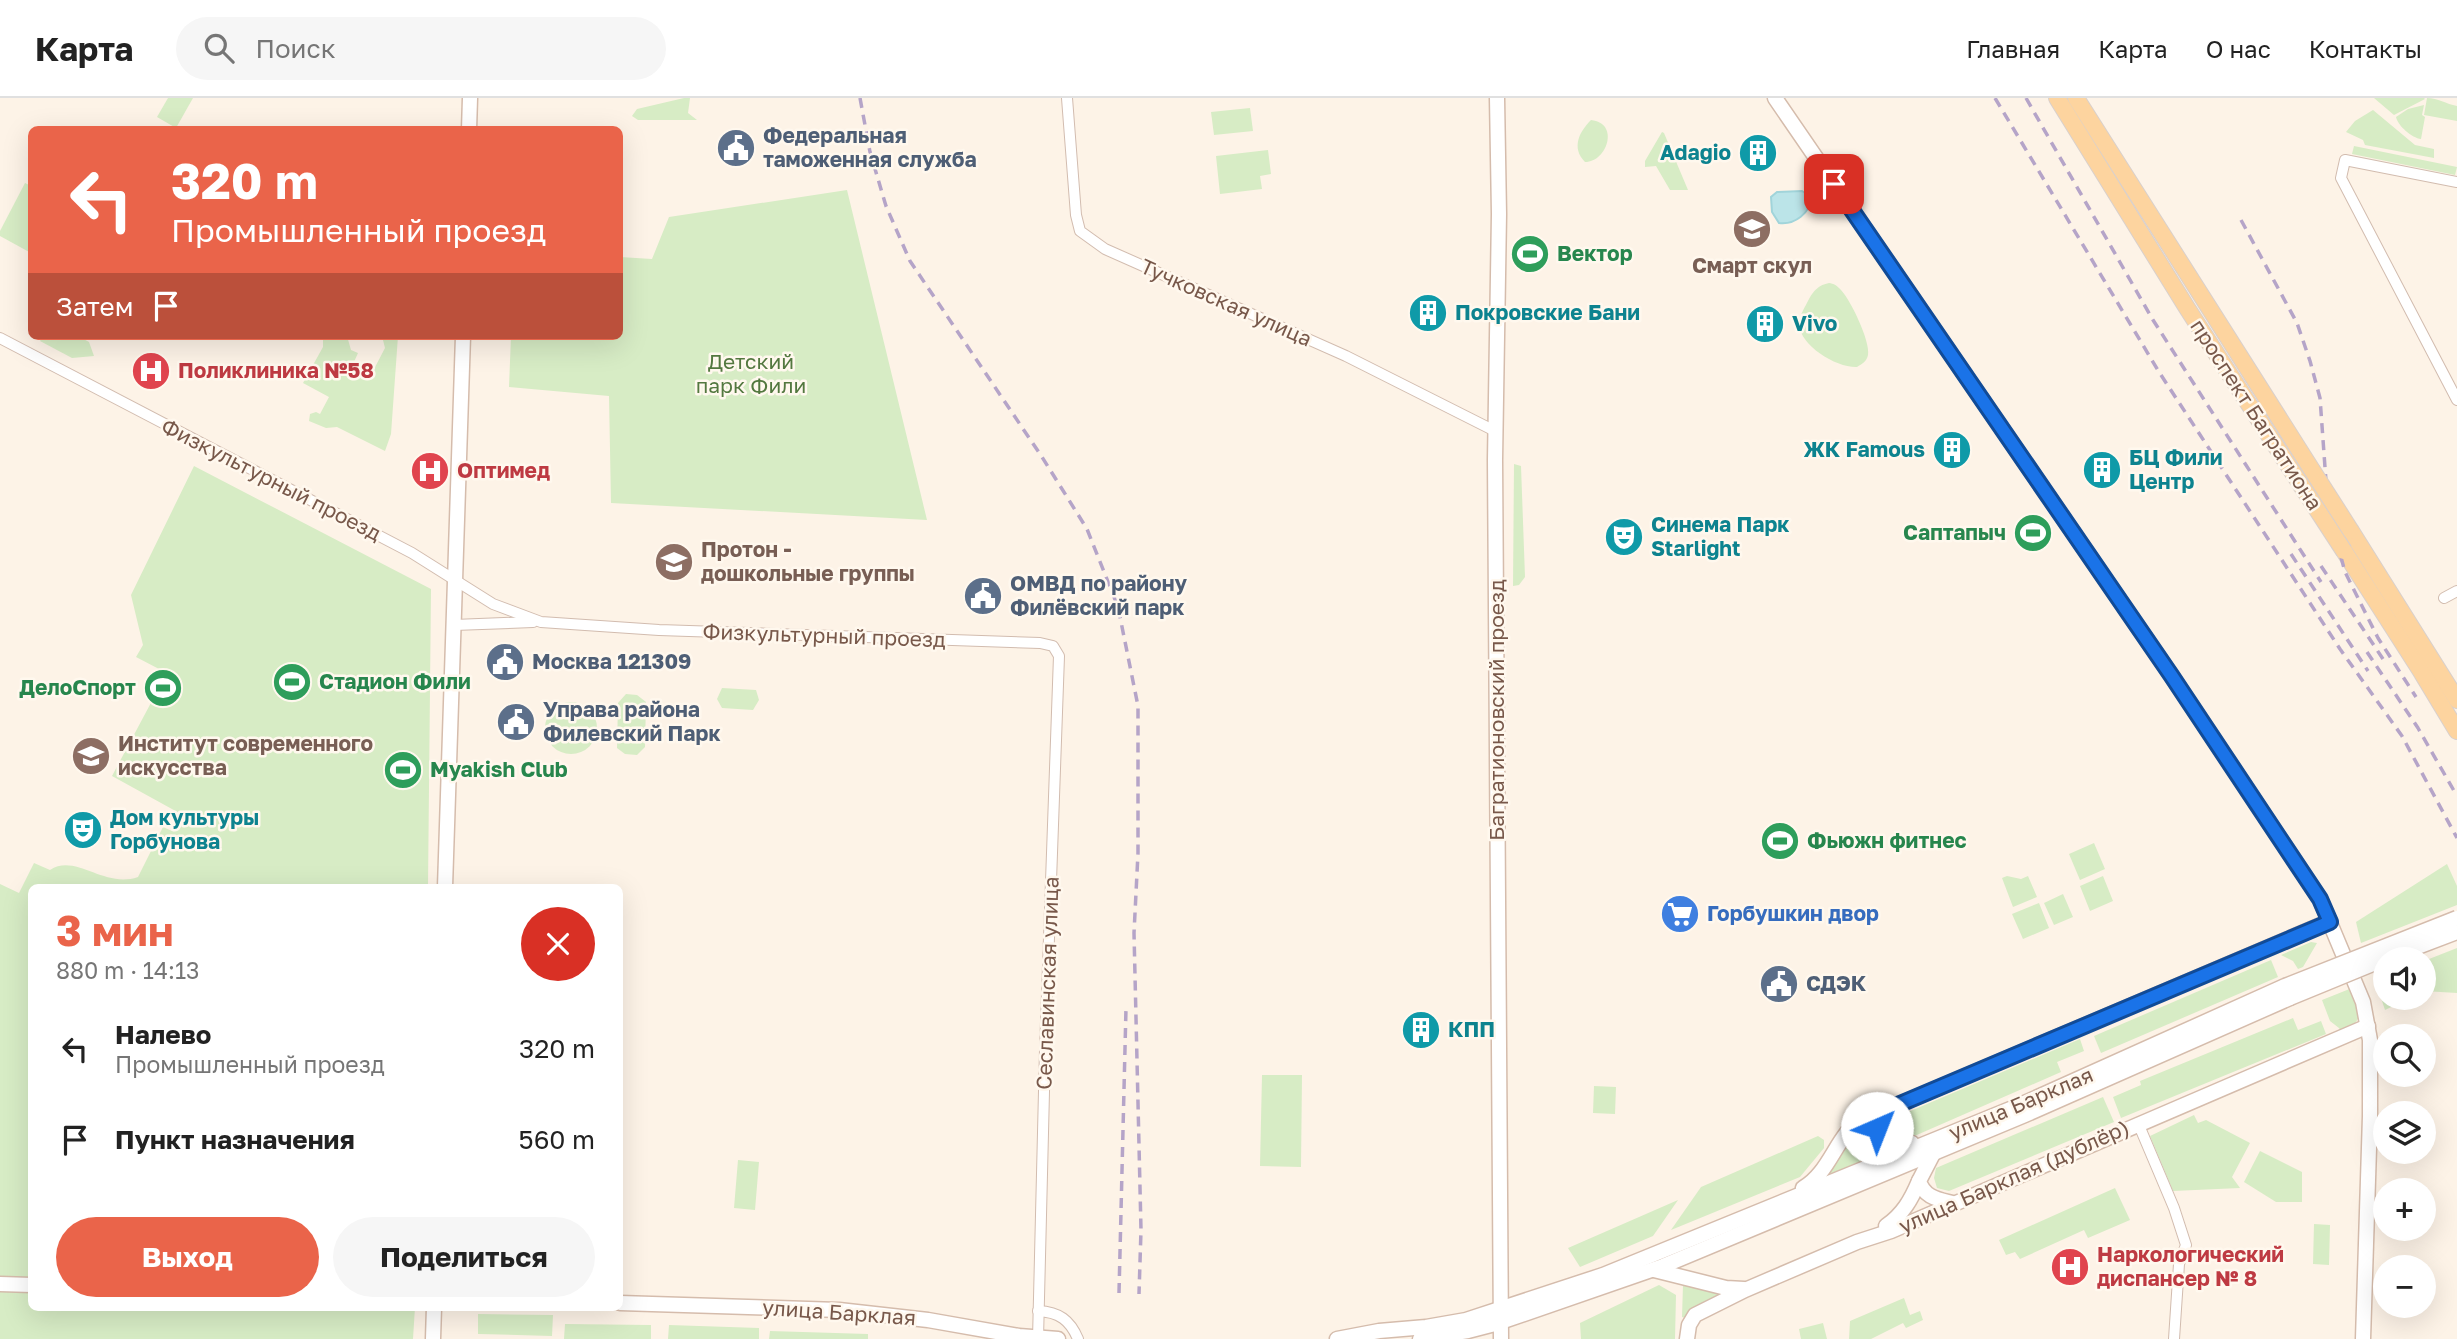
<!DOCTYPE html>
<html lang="ru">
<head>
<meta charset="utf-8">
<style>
  body { margin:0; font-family:"Golos Text",sans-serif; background:#f6f6f6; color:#222; height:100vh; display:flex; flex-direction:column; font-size:26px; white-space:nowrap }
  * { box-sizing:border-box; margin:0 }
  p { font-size:23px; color:#767676 }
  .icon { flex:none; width:38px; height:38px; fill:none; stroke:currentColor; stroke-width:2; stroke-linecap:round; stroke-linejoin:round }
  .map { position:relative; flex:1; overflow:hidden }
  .side { position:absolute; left:28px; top:786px; width:595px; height:427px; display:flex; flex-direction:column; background:#fff; border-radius:10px; box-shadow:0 7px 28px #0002 }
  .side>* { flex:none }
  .guide { position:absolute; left:28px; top:28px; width:595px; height:214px; border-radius:10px; box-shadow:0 7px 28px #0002; background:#ea644a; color:#fff; overflow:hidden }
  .buttons { position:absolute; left:2373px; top:849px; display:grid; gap:14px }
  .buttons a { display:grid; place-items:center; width:63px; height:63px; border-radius:50%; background:#fff; box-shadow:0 7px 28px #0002; font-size:35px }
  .pin { position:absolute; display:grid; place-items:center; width:60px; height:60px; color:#fff; margin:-30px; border-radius:14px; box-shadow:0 4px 10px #0006 }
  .me { position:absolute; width:77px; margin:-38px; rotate:44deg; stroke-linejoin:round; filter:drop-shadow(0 0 5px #0008) }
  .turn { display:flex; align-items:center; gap:24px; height:147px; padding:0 28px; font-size:32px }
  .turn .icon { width:91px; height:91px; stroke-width:2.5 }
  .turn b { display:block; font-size:49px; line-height:60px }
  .then { display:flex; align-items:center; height:66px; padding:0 28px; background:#0003; gap:14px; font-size:26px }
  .round { display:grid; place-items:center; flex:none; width:74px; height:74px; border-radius:37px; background:#f6f6f6 }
  .head { display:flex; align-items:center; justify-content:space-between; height:119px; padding:0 28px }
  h1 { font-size:42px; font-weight:700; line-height:52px; color:#ea644a }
  .cta { display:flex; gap:14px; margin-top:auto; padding:14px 28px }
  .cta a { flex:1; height:80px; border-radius:42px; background:#ea644a; color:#fff; font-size:28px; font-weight:700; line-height:80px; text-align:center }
  .cta a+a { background:#f6f6f6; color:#222 }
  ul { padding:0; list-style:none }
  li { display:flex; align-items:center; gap:21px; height:91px; padding:0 28px }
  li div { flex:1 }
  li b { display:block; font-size:26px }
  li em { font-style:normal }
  header { display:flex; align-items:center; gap:42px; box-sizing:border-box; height:98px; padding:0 35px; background:#fff; border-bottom:2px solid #e0e0e0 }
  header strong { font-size:33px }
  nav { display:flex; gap:38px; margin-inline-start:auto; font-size:24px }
  .search { width:490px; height:63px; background:#f6f6f6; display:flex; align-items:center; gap:18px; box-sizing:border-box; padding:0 24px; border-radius:38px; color:#767676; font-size:26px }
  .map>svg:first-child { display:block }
  .green { fill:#d7ecc5 }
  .water { fill:#bbe4e8; stroke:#a1d4da; stroke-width:2 }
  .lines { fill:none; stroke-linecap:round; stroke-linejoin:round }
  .street-casing { stroke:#d2bcaf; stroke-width:12 }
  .secondary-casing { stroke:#d5bcac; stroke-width:17 }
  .primary-casing { stroke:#d9d0cc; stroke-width:18 }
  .street { stroke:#fff; stroke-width:10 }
  .secondary { stroke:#fff; stroke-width:14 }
  .primary { stroke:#fdd49f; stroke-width:16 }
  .rail { stroke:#b5a4c8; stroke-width:3.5; stroke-dasharray:10 7; stroke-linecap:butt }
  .secondary-bridge-casing { stroke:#d5bcac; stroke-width:17; stroke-linecap:butt }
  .primary-bridge-casing { stroke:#d9d0cc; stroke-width:18; stroke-linecap:butt }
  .secondary-bridge { stroke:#fff; stroke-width:14 }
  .primary-bridge { stroke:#fdd49f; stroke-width:16 }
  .route-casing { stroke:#114b97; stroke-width:18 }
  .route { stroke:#1a73e8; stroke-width:12 }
  .labels { text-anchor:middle; stroke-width:5; stroke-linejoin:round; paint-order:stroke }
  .service-label { font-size:21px; font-weight:bold; fill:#4e5e75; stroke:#fff8ee; text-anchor:start }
  .culture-label { font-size:21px; font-weight:bold; fill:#0d838f; stroke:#fff8ee; text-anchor:start }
  .leisure-label { font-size:21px; font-weight:bold; fill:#27864d; stroke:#fff8ee; text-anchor:start }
  .education-label { font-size:21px; font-weight:bold; fill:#785e54; stroke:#fff8ee; text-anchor:start }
  .street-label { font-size:21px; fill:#78584a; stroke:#fff8ee }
  .park-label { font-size:21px; fill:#53783f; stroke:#fff8ee }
  .health-label { font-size:21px; font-weight:bold; fill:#be3a42; stroke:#fff8ee; text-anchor:start }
  .shop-label { font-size:21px; font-weight:bold; fill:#366cbe; stroke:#fff8ee; text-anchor:start }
</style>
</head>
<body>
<header>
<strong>Карта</strong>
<div class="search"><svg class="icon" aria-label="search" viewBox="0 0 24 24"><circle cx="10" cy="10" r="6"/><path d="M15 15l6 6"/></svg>Поиск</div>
<nav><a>Главная</a><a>Карта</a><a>О нас</a><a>Контакты</a></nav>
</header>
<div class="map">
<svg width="2457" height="1241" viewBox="0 0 2457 1241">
  <rect width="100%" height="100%" fill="#fdf3e7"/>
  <g class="green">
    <polygon points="168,0 193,0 176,30 157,19"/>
    <polygon points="684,0 690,0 688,15 697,22 638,22 632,18 637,11"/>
    <polygon points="2374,0 2424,0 2425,1 2394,17"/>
    <path d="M2427,0C2438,0 2446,6 2457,8V23L2424,17Z"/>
    <path d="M2424,7L2422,17L2425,19L2421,41C2412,40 2398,28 2396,19L2408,11Z"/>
    <polygon points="1250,10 1253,33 1214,37 1211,14"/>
    <polygon points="2373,12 2415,47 2434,51 2434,60 2365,47 2363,42 2346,34 2355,23"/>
    <path d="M1591,22C1620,25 1607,64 1585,64C1571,50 1579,34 1591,22Z"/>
    <polygon points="1662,34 1664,35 1688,92 1670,92 1656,68 1645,69 1645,63"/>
    <polygon points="2354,48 2457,69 2455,77 2352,56"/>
    <polygon points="1268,52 1271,76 1260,78 1262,91 1220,96 1216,58"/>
    <polygon points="25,85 31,88 31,155 0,138 0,133"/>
    <polygon points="847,92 927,422 611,405 609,298 509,289 511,238 620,238 620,159 652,161 669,119"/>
    <path d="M1829,185C1834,186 1835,186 1839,190C1849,198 1871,244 1868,257C1867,263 1862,266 1857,269C1837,270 1800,248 1799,226C1799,218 1805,209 1809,201C1814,192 1819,187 1829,185Z"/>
    <polygon points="43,238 78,238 89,244 94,258 72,260 40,243"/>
    <polygon points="323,238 347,238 351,252 358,255 354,264 373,273 385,250 382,238 398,238 391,336 385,353 337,329 326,330 309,323 310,316 316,314 320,316 329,299 303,285 323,249"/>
    <polygon points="1514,366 1521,368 1525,479 1519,487 1513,488"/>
    <path d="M194,368L431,491L428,789H32V1209H415L413,1241H0V786L19,795L34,765L50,772C76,755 104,791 138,779L163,729L172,733L181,716L112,678L153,601L146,597L159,571L136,559L143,547L131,497Z"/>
    <polygon points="722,590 756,592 759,602 753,612 722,610 717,601"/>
    <polygon points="626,596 637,597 646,604 645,649 637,657 625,656 617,650 618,605"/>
    <circle cx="571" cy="630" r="26"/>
    <polygon points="2094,745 2105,771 2080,782 2069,756"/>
    <polygon points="2447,766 2457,788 2457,807 2361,845 2356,824"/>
    <polygon points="2007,778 2021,781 2028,778 2037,799 2013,809 2002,780"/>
    <polygon points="2103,778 2113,803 2090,813 2080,788"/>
    <polygon points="2063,796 2073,819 2054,827 2044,805"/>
    <polygon points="2039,805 2049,830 2023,841 2012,816"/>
    <polygon points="2311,844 2317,845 2303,869 2298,871 2293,863 2281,857"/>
    <polygon points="2457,850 2457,895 2424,893 2424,863"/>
    <polygon points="2271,862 2278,879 2101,955 2094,938"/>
    <polygon points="2385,878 2385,900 2410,900 2385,912 2375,882"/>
    <polygon points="2352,890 2362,914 2351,932 2342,937 2339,930 2330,923 2322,902"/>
    <polygon points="2293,920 2298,932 2321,923 2326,936 2121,1020 2113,999 2141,987 2140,983"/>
    <polygon points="2080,941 2084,953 2057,964 2061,974 1903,1043 1895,1043 1888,1038 1886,1029 1894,1020"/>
    <polygon points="1262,977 1302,977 1301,1069 1260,1068"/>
    <polygon points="1594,988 1616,989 1615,1016 1593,1015"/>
    <polygon points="2103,999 2114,1024 1949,1093 1937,1090 1934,1080 1936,1070"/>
    <polygon points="2194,1017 2198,1025 2206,1022 2250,1045 2232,1079 2240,1090 2173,1093 2150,1038"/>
    <polygon points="1868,1025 1872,1025 1885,1054 1828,1077 1856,1035"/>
    <polygon points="1818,1038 1824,1042 1824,1050 1800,1079 1671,1132 1701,1089"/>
    <polygon points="2260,1053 2302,1074 2302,1104 2276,1104 2244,1084"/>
    <polygon points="738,1062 759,1064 755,1112 734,1110"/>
    <polygon points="2115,1090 2130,1122 2088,1140 2084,1132 2020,1161 2015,1154 2006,1157 1999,1142"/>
    <polygon points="1678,1102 1653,1138 1580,1169 1568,1150"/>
    <polygon points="2314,1126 2330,1127 2329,1167 2313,1166"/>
    <polygon points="1659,1187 1676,1197 1675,1241 1581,1241 1580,1225"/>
    <polygon points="1683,1187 1725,1196 1699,1207 1685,1220 1682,1219"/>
    <polygon points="1904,1200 1910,1217 1920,1213 1923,1222 1906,1230 1903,1225 1871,1241 1849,1241 1850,1223"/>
    <polygon points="478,1216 553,1217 552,1238 478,1236"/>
    <polygon points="1823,1225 1827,1241 1801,1241 1799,1231"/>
    <polygon points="565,1226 651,1227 651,1241 564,1241"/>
    <polygon points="669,1227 759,1230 759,1241 668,1241"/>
    <polygon points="770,1233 868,1236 868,1241 769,1241"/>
  </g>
  <path class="water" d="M1802,93L1812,99C1810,115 1795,127 1779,125L1772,114L1771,99L1777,94Z"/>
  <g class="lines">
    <g class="street-casing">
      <g id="street">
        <polyline points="1067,0 1076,117 1080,133 1105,151 1346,258 1495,333"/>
        <polyline points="2457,84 2345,62 2341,80 2457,302"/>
        <polyline points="0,240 412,455 493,506 541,524 659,532 1040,545 1053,548 1059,558 1045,952 1038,1241"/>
        <polyline points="2444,500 2457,493"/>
        <polyline points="454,527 533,524"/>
        <polyline points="2138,1025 2174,1110 2186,1147 2179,1166 2174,1241"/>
        <path d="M1038,1213C1059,1214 1070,1222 1078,1241"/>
      </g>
    </g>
    <g class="secondary-casing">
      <g id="secondary">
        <polyline points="1497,0 1499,116 1495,362 1501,1241"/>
        <polyline points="1775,0 2171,577 2320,801 2363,904 2370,942 2370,1018 2363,1241"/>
        <polyline points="469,32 470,0"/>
        <polyline points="445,789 463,238"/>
        <path d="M1894,1012C1879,1022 1865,1038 1890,1049L1912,1045"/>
        <path d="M1933,1056L1919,1083C1924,1099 1937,1101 1952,1105"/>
        <path d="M1803,1090C1831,1074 1836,1036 1864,1019C1875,1012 1888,1009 1900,1006L2330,823"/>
        <path d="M1886,1128C1903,1116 1911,1102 1919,1083"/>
        <polyline points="1654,1172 1726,1190 1744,1191"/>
        <polyline points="0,1186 32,1187"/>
        <polyline points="620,1205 839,1212 928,1222 1019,1238 1058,1241"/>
        <polyline points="433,1241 434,1209"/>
        <polyline points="1337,1241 1379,1233 1426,1229 1466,1222 1603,1177 2020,1007 2285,888"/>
        <polyline points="1420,1241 1468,1233 1495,1226 1663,1168 2025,1017 2290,900"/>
        <polyline points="1687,1241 1689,1227 1695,1217 1745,1192 1857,1144 1891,1133 2368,928"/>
      </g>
    </g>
    <g class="primary-casing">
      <g id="primary">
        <polyline points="2057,0 2187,210 2301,387"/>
        <polyline points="2076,0 2312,372"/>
        <polyline points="2351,433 2457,602"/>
        <polyline points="2344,453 2422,575 2457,633"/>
      </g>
    </g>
    <use href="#street" class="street"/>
    <use href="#secondary" class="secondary"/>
    <use href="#primary" class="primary"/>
    <g class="rail">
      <polyline points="860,0 870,54 886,108 910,163 1042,359 1087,431 1118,509 1138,608 1138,755 1134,835 1141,1132 1139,1196"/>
      <polyline points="1995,0 2159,274 2340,551 2402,638 2457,740"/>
      <polyline points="2026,0 2153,222 2321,484"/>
      <polyline points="2241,122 2297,225 2310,263 2320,300 2328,411 2345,474 2378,540 2416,599"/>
      <polyline points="2291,456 2368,573"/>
      <polyline points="2321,468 2383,561"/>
      <polyline points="2367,554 2418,630 2457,698"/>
      <polyline points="1119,1195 1126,910"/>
    </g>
    <g class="secondary-bridge-casing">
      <g id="secondary-bridge">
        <polyline points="2386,861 2457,834"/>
        <polyline points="2285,888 2457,820"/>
        <polyline points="2290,900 2385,861"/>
      </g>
    </g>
    <g class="primary-bridge-casing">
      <g id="primary-bridge">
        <polyline points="2312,372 2351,433"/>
        <polyline points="2301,387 2344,453"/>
      </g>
    </g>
    <use href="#secondary-bridge" class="secondary-bridge"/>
    <use href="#primary-bridge" class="primary-bridge"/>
  </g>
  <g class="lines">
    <g class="route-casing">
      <polyline id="route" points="1834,86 2171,577 2320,801 2330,824 1900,1006 1881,1022 1877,1030"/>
    </g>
    <use href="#route" class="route"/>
  </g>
  <defs>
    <g id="civic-disc" transform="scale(2.0125)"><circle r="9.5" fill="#5c6f8a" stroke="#fff8ee"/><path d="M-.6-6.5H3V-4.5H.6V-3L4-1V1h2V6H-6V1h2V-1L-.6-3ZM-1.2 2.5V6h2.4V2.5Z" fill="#fff"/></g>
    <g id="building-disc" transform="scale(2.0125)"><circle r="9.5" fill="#0f9aa8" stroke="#fff8ee"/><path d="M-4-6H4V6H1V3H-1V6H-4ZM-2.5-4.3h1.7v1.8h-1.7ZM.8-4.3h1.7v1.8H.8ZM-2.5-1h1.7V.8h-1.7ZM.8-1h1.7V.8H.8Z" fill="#fff"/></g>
    <g id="school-disc" transform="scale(2.0125)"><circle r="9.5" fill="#8d6e63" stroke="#fff8ee"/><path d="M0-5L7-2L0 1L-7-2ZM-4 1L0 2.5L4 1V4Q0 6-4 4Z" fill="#fff"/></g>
    <g id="stadium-disc" transform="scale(2.0125)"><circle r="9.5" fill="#2e9e5b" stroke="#fff8ee"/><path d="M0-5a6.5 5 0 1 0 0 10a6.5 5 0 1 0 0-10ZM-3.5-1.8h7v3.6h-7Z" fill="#fff"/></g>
    <g id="hospital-disc" transform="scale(2.0125)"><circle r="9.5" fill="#e0444e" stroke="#fff8ee"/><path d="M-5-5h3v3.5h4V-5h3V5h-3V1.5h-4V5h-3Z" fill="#fff"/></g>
    <g id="theatre-disc" transform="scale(2.0125)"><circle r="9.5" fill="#0f9aa8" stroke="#fff8ee"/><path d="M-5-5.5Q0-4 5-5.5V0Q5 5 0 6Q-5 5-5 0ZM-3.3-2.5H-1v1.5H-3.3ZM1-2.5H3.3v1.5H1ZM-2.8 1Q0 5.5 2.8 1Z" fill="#fff"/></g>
    <g id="university-disc" transform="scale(2.0125)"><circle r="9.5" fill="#8d6e63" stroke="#fff8ee"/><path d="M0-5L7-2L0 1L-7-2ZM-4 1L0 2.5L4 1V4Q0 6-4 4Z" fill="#fff"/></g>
    <g id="supermarket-disc" transform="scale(2.0125)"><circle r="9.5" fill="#3f7fe0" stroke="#fff8ee"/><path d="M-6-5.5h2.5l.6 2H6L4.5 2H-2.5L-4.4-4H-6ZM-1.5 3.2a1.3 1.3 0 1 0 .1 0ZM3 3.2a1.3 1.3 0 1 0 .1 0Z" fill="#fff"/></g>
  </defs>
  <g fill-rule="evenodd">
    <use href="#civic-disc" x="736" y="50"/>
    <use href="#building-disc" x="1758" y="55"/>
    <use href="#school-disc" x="1752" y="131"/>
    <use href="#stadium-disc" x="1530" y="156"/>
    <use href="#building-disc" x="1428" y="215"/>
    <use href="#building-disc" x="1765" y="226"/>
    <use href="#hospital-disc" x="151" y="273"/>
    <use href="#building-disc" x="1952" y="352"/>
    <use href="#building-disc" x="2102" y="372"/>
    <use href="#hospital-disc" x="430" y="373"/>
    <use href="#stadium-disc" x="2033" y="435"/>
    <use href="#theatre-disc" x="1624" y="439"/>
    <use href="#school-disc" x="674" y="464"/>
    <use href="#civic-disc" x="983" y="498"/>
    <use href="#civic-disc" x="505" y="564"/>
    <use href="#stadium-disc" x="292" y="584"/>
    <use href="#stadium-disc" x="163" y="590"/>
    <use href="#civic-disc" x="516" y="624"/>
    <use href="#university-disc" x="91" y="658"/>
    <use href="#stadium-disc" x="403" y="672"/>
    <use href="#theatre-disc" x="83" y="732"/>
    <use href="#stadium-disc" x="1780" y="743"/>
    <use href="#supermarket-disc" x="1680" y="816"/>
    <use href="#civic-disc" x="1779" y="886"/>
    <use href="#building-disc" x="1421" y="932"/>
    <use href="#hospital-disc" x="2070" y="1169"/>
  </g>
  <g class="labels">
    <g class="service-label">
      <text x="763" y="45">Федеральная<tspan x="763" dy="24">таможенная служба</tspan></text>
      <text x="1010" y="493">ОМВД по району<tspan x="1010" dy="24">Филёвский парк</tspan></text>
      <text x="532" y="571">Москва 121309</text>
      <text x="543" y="619">Управа района<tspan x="543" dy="24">Филевский Парк</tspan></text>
      <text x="1806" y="893">СДЭК</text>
    </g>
    <g class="culture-label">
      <text x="1731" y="62" text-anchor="end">Adagio</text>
      <text x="1455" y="222">Покровские Бани</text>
      <text x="1792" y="233">Vivo</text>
      <text x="1925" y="359" text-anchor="end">ЖК Famous</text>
      <text x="2129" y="367">БЦ Фили<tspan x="2129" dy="24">Центр</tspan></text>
      <text x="1651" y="434">Синема Парк<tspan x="1651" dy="24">Starlight</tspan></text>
      <text x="110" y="727">Дом культуры<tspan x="110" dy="24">Горбунова</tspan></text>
      <text x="1448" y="939">КПП</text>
    </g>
    <g class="leisure-label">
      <text x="1557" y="163">Вектор</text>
      <text x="2006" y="442" text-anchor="end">Саптапыч</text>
      <text x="319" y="591">Стадион Фили</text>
      <text x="136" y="597" text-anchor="end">ДелоСпорт</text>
      <text x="430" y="679">Myakish Club</text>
      <text x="1807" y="750">Фьюжн фитнес</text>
    </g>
    <g class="education-label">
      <text x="1752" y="175" text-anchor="middle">Смарт скул</text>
      <text x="701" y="459">Протон -<tspan x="701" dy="24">дошкольные группы</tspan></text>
      <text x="118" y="653">Институт современного<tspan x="118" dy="24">искусства</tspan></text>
    </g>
    <g class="street-label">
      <text transform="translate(1226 205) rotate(24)" y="7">Тучковская улица</text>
      <text transform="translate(2256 317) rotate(57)" y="7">проспект Багратиона</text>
      <text transform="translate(271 382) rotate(27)" y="7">Физкультурный проезд</text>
      <text transform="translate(824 538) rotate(2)" y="7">Физкультурный проезд</text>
      <text transform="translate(1497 612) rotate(-90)" y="7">Багратионовский проезд</text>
      <text transform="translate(1048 885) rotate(-88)" y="7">Сеславинская улица</text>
      <text transform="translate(2021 1006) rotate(-23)" y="7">улица Барклая</text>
      <text transform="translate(2014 1079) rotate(-24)" y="7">улица Барклая (дублёр)</text>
      <text transform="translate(839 1215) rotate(4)" y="7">улица Барклая</text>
    </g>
    <g class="park-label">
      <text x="751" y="271">Детский<tspan x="751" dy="24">парк Фили</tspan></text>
    </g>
    <g class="health-label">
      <text x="178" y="280">Поликлиника №58</text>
      <text x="457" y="380">Оптимед</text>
      <text x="2097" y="1164">Наркологический<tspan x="2097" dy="24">диспансер № 8</tspan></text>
    </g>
    <g class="shop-label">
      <text x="1707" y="823">Горбушкин двор</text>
    </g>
  </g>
</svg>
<div class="buttons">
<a><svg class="icon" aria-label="sound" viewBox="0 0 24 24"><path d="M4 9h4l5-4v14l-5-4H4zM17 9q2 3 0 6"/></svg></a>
<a><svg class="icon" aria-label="search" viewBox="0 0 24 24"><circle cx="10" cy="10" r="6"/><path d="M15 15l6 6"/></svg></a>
<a><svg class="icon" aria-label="layers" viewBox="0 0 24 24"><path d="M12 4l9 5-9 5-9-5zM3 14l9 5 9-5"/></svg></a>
<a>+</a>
<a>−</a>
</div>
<div class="pin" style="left:1834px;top:86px;background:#d93025"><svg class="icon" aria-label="arrive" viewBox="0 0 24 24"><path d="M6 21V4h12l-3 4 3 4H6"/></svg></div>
<svg class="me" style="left:1877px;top:1030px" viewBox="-20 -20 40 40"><circle r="19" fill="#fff"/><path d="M0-13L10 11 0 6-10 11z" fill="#1a73e8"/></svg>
<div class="guide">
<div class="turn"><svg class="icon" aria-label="left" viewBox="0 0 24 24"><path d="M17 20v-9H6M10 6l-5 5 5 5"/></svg><div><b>320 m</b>Промышленный проезд</div></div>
<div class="then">Затем<svg class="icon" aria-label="arrive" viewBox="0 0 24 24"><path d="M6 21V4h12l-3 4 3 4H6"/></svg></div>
</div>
<section class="side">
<div class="head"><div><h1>3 мин</h1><p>880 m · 14:13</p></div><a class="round" style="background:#d93025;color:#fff"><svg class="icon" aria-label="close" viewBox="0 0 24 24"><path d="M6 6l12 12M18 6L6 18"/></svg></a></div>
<ul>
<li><svg class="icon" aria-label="left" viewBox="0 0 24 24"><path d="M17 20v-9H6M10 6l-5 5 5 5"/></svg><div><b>Налево</b><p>Промышленный проезд</p></div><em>320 m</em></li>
<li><svg class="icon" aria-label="arrive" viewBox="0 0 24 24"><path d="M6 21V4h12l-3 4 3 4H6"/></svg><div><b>Пункт назначения</b></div><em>560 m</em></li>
</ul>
<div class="cta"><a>Выход</a><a>Поделиться</a></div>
</section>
</div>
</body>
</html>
